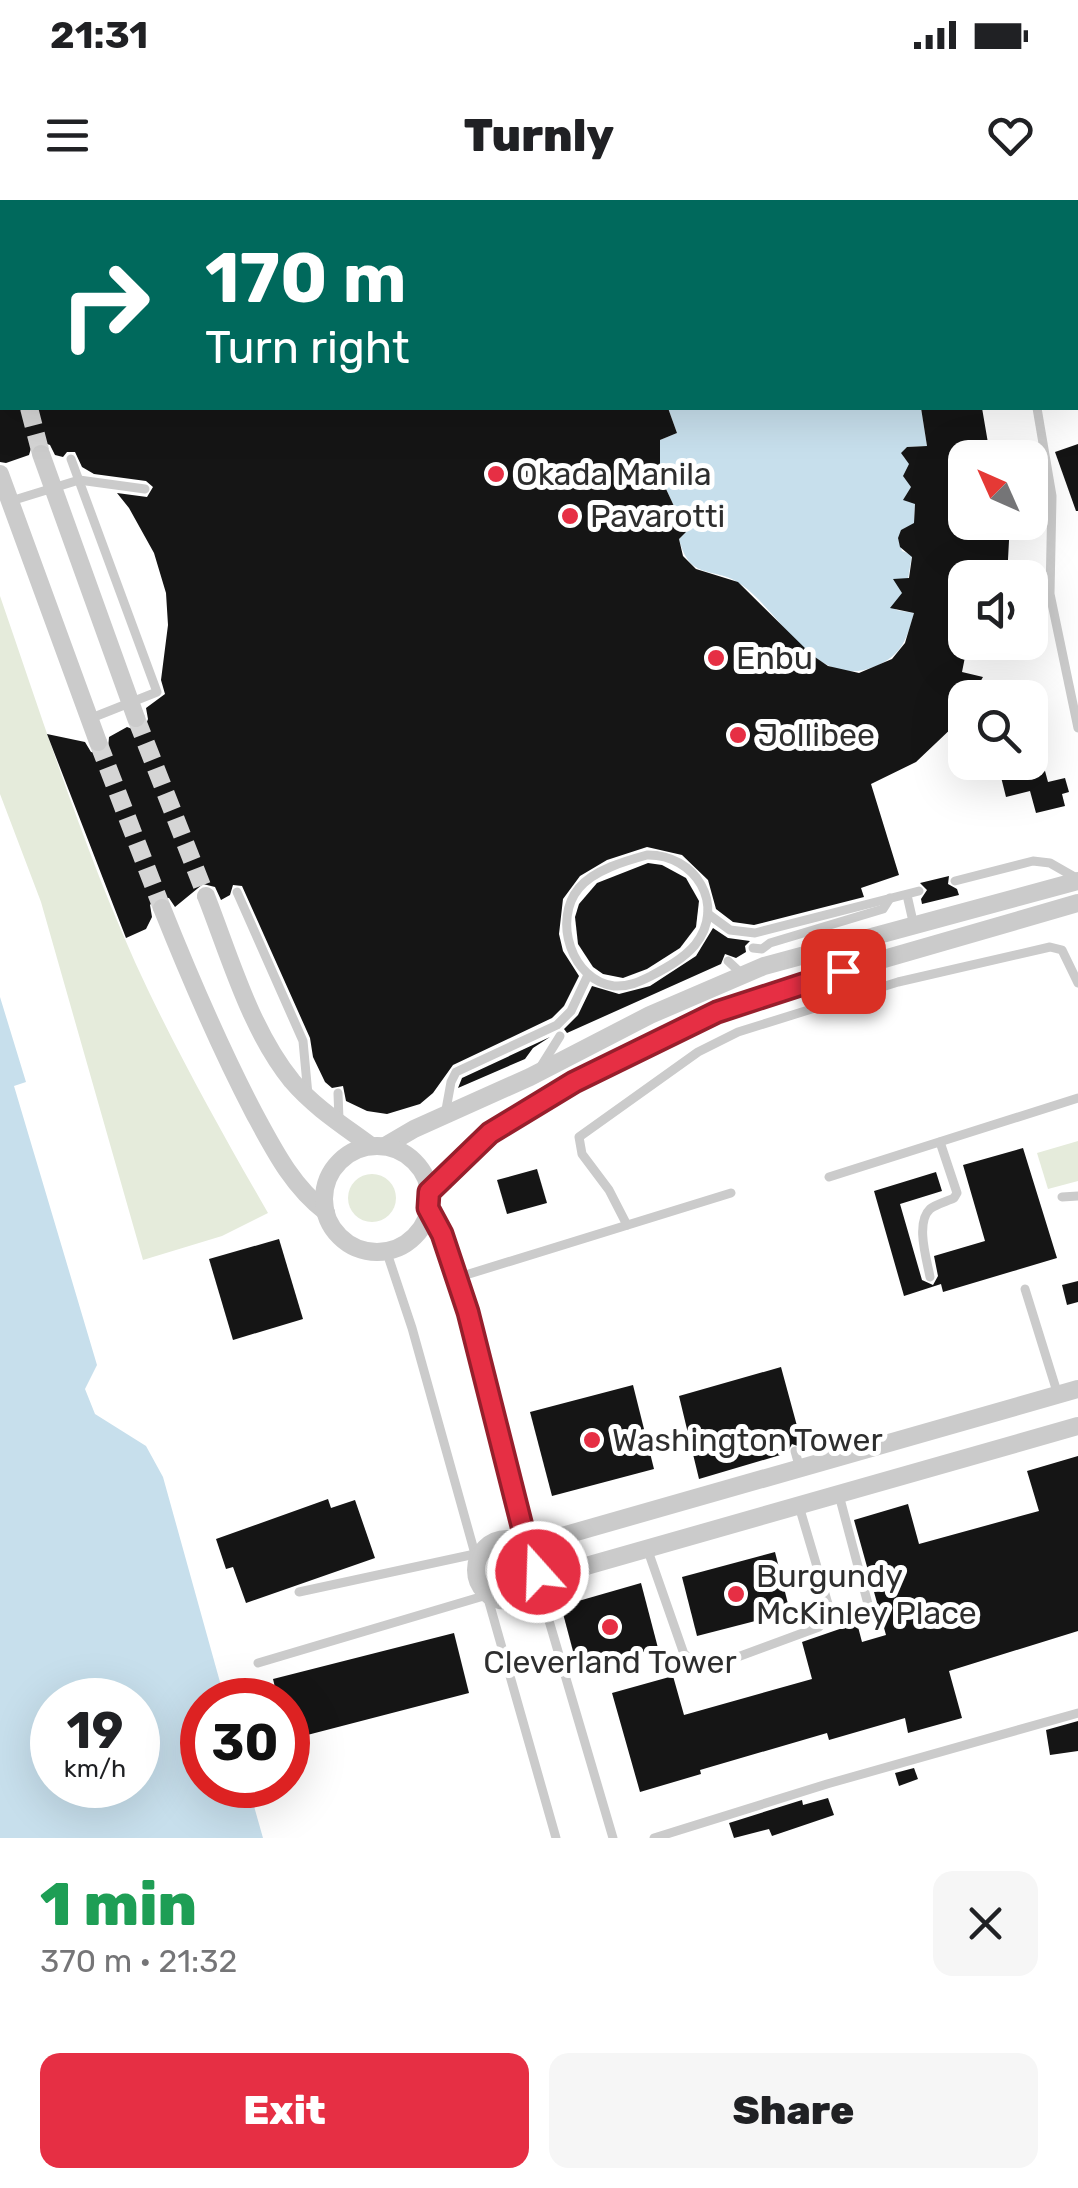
<!DOCTYPE html>
<html lang="en">
<head>
<meta charset="utf-8">
<style>
  body { margin:0; font-family:Rubik,sans-serif; background:#f6f6f6; color:#202124; height:100vh; display:flex; flex-direction:column; font-size:38px; white-space:nowrap }
  * { box-sizing:border-box; margin:0 }
  p { font-size:32px; color:#757577 }
  .icon { flex:none; width:55px; height:55px; fill:none; stroke:currentColor; stroke-width:2; stroke-linecap:round; stroke-linejoin:round }
  .map { position:relative; height:1638px; overflow:hidden }
  .sheet { display:flex; flex-direction:column; background:#fff; flex:1 }
  .sheet>* { flex:none }
  .banner { position:absolute; left:0px; top:0px; width:1080px; height:210px; box-shadow:0 10px 40px #0002; background:#00695c; color:#fff; overflow:hidden }
  .needle { width:65px; rotate:315deg }
  .fabs { position:absolute; left:948px; top:240px; display:grid; gap:20px }
  .fabs a { display:grid; place-items:center; width:100px; height:100px; border-radius:20px; background:#fff; box-shadow:0 10px 40px #0002; font-size:50px }
  .speed { position:absolute; left:30px; top:1478px; display:flex; gap:20px; font-size:50px; font-weight:700; text-align:center }
  .speed>* { display:grid; place-content:center; width:130px; height:130px; border-radius:50%; background:#fff; box-shadow:0 10px 40px #0002; line-height:1 }
  .speed small { font-size:25px; font-weight:400 }
  .speed .limit { border:15px solid #d22; background:#fff; color:#111 }
  .pin { position:absolute; display:grid; place-items:center; width:85px; height:85px; color:#fff; margin:-42px; border-radius:20px; box-shadow:0 5px 15px #0006 }
  .me { position:absolute; width:110px; margin:-55px; rotate:340deg; stroke-linejoin:round; filter:drop-shadow(0 0 8px #0008) }
  .turn { display:flex; align-items:center; gap:35px; height:210px; padding:0 40px; font-size:45px }
  .turn .icon { width:130px; height:130px; stroke-width:2.5 }
  .turn b { display:block; font-size:70px; line-height:85px }
  .round { display:grid; place-items:center; flex:none; width:105px; height:105px; border-radius:20px; background:#f6f6f6 }
  .headline { display:flex; align-items:center; justify-content:space-between; height:170px; padding:0 40px }
  h1 { font-size:60px; font-weight:800; line-height:75px; color:#1e9e55 }
  .primary-button { display:flex; gap:20px; margin-top:auto; padding:20px 40px }
  .primary-button a { flex:1; height:115px; border-radius:20px; background:#e62f44; color:#fff; font-size:40px; font-weight:800; line-height:115px; text-align:center }
  .primary-button a+a { background:#f6f6f6; color:#202124 }
  .status { display:flex; justify-content:space-between; align-items:center; height:70px; padding:0 50px; background:#fff; direction:ltr }
  .status svg { height:28px; fill:currentColor }
  header { display:flex; justify-content:space-between; align-items:center; height:130px; padding:0 40px; background:#fff; font-size:45px; font-weight:800 }
  .map>svg:first-child { display:block }
  .green { fill:#e5ebdb }
  .water { fill:#c7dfec; fill-rule:evenodd }
  .building { fill:#151515 }
  .lines { fill:none; stroke-linecap:round; stroke-linejoin:round }
  .street-tunnel { stroke:#d5d5d5; stroke-width:18; stroke-dasharray:18 9; stroke-linecap:butt }
  .lane { stroke:#cbcbcb; stroke-width:9 }
  .street { stroke:#cbcbcb; stroke-width:18 }
  .route-casing { stroke:#961f2c; stroke-width:25 }
  .route { stroke:#e62f44; stroke-width:18 }
  .poi-dot { fill:#e62f44; stroke:#fff; stroke-width:4 }
  .labels { text-anchor:middle; stroke-width:10; stroke-linejoin:round; paint-order:stroke }
  .poi-label { font-size:32px; fill:#2e2e2e; stroke:#fff; text-anchor:start }
</style>
</head>
<body>
<div class="status"><b>21:31</b><svg viewBox="0 0 49 12"><path d="M0 12V9h3v3zM5 12V6h3v6zM10 12V3h3v9zM15 12V0h3v12zM26 1h20v11H26zM47 4h2v5h-2z"/></svg></div>
<header><svg class="icon" aria-label="menu" viewBox="0 0 24 24"><path d="M4 6h16M4 12h16M4 18h16"/></svg>Turnly<svg class="icon" aria-label="heart" viewBox="0 0 24 24"><path d="M12 20l-8-8c-3-5 5-10 8-4 3-6 11-1 8 4z"/></svg></header>
<div class="map">
<svg width="1078" height="1638" viewBox="0 0 1078 1638">
  <rect width="100%" height="100%" fill="#fff"/>
  <g class="green">
    <path d="M0,396C45,526 89,666 148,790C185,867 226,940 268,1013L222,1036L143,1060L41,702L0,594Z"/>
    <polygon points="1078,941 1078,981 1048,989 1037,953"/>
    <circle cx="372" cy="998" r="24"/>
  </g>
  <g class="water">
    <path d="M668,208H921L927,246L907,247L903,253L904,258L911,260L904,278L915,281L905,297L908,302H915L914,325L905,328L898,338L902,351L912,355L908,379L898,381L906,390L893,405L896,410L914,413C907,439 902,455 876,466C817,492 782,414 742,385C715,365 690,383 679,339L686,332L660,276V240L677,233Z"/>
    <path d="M0,797L26,882L14,886L97,1165L85,1189L95,1214L146,1246L163,1277L225,1500H202V1585H248L263,1638H0ZM138,1500V1585H52V1500Z"/>
  </g>
  <g class="building">
    <polygon points="0,208 668,208 677,233 660,240 660,276 686,332 679,339 683,356 696,369 738,382 812,455 828,466 859,473 892,459 905,443 914,413 890,408 902,393 893,379 909,378 912,357 900,347 898,338 901,330 914,323 915,304 903,300 911,287 903,276 909,264 901,253 907,247 927,246 921,208 982,208 988,243 1009,241 1010,258 965,258 965,322 1010,322 1007,378 965,378 965,442 968,442 962,472 983,477 971,498 965,498 965,508 956,524 916,562 871,584 899,675 861,688 864,697 754,725 733,722 716,709 708,680 682,655 647,647 607,660 580,676 563,699 559,734 563,751 579,776 564,806 552,818 453,865 433,893 420,904 387,914 367,911 346,901 343,886 332,888 325,882 313,857 310,838 242,686 233,685 230,695 221,700 215,687 203,684 175,707 169,698 156,697 150,705 152,717 146,729 126,738 47,534 85,542 91,552 101,554 108,549 109,537 127,527 135,530 145,527 148,519 146,508 165,494 161,480 168,425 166,393 154,353 129,308 117,293 147,297 153,287 146,281 94,274 82,267 75,252 67,252 63,257 55,255 50,245 42,242 32,245 29,255 6,263 0,262"/>
    <polygon points="1078,244 1078,311 1076,311 1055,252"/>
    <polygon points="1034,530 1048,582 1065,578 1069,592 1062,594 1065,606 1036,613 1030,591 1006,597 1000,573 1029,566 1030,531"/>
    <polygon points="648,663 662,665 686,678 699,701 696,727 680,748 647,769 623,778 603,774 593,767 578,744 575,717 579,704 597,683"/>
    <polygon points="949,676 948,684 957,689 959,695 922,704 921,699 927,690 920,683"/>
    <polygon points="713,728 728,738 750,741 745,746 746,752 736,758 725,754 721,764 567,833 564,829 578,815 592,786 619,794 650,786 696,756"/>
    <polygon points="550,837 533,848 525,859 458,888 462,878"/>
    <polygon points="1023,948 1057,1058 943,1092 941,1084 904,1096 874,991 936,972 942,991 900,1004 922,1080 933,1085 938,1076 934,1056 985,1041 963,965"/>
    <polygon points="537,969 547,1003 507,1014 497,980"/>
    <polygon points="279,1039 303,1119 233,1140 209,1059"/>
    <polygon points="1078,1081 1078,1102 1067,1105 1062,1085"/>
    <polygon points="781,1167 803,1248 792,1244 787,1253 699,1279 679,1196"/>
    <polygon points="633,1185 654,1269 552,1296 530,1212"/>
    <polygon points="1078,1256 1078,1431 949,1471 962,1518 908,1533 905,1518 829,1540 827,1533 700,1570 701,1574 640,1592 612,1493 673,1476 684,1515 812,1479 802,1442 857,1423 862,1442 886,1435 854,1320 908,1304 919,1344 1039,1311 1027,1271"/>
    <polygon points="328,1299 331,1308 355,1300 375,1358 246,1403 233,1367 226,1369 216,1339"/>
    <polygon points="775,1352 790,1412 697,1436 682,1377"/>
    <polygon points="641,1383 658,1448 578,1470 561,1406"/>
    <polygon points="454,1433 469,1493 288,1540 288,1500 278,1500 273,1479"/>
    <polygon points="1078,1521 1078,1551 1050,1555 1046,1530"/>
    <polygon points="914,1568 918,1579 899,1586 895,1573"/>
    <polygon points="828,1598 834,1615 772,1636 769,1629 734,1638 729,1623 802,1600 803,1605"/>
  </g>
  <g class="lines">
    <g class="street-tunnel">
      <polyline points="13,2 13,0"/>
      <polyline points="29,208 41,254"/>
      <polyline points="136,518 206,696"/>
      <polyline points="98,542 162,708"/>
    </g>
    <g class="lane">
      <polyline points="978,0 978,2"/>
      <polyline points="1037,208 1052,296 1050,394 1078,528"/>
      <polyline points="71,259 157,492 89,519"/>
      <polyline points="11,301 79,280 145,289"/>
      <path d="M647,655C695,654 727,705 695,745C683,759 666,768 651,776C639,782 628,787 614,786C572,781 552,720 579,688C594,670 625,661 647,655Z"/>
      <polyline points="955,681 1033,661 1050,663 1078,679"/>
      <polyline points="237,692 303,841 308,895"/>
      <polyline points="907,695 914,726"/>
      <polyline points="708,714 730,730 755,733 919,691"/>
      <polyline points="753,748 762,749 770,743 883,709 890,698"/>
      <polyline points="728,761 743,775"/>
      <polyline points="540,868 560,836"/>
      <polyline points="338,893 339,920"/>
      <polyline points="445,915 451,882 456,872 557,825 571,811 588,775"/>
      <polyline points="829,977 1078,898"/>
      <polyline points="1062,997 1078,996"/>
      <polyline points="428,1008 442,1034 468,1112 527,1345"/>
      <polyline points="627,1025 609,990 582,954 579,937 698,852 738,832 898,782 1050,747 1062,750 1078,783"/>
      <polyline points="386,1050 412,1128 477,1361"/>
      <path d="M930,1077C927,1060 915,1023 930,1009C936,1004 948,1001 954,998L957,993L940,942"/>
      <polyline points="456,1078 731,993"/>
      <polyline points="1025,1089 1058,1195"/>
      <polyline points="795,1251 800,1269"/>
      <polyline points="839,1295 872,1419"/>
      <polyline points="647,1348 684,1454 705,1469 819,1427 831,1414 799,1306"/>
      <polyline points="537,1380 613,1638"/>
      <polyline points="299,1392 475,1354"/>
      <polyline points="258,1463 487,1395 556,1638"/>
      <polyline points="654,1638 827,1584 1078,1513"/>
    </g>
    <g class="street">
      <polyline points="1042,0 1043,2"/>
      <polyline points="1072,0 1074,2"/>
      <polyline points="1078,56 1078,57"/>
      <polyline points="41,254 136,518"/>
      <polyline points="0,274 98,542"/>
      <path d="M206,696C230,757 250,829 292,881C314,907 344,926 371,946"/>
      <path d="M162,708C190,778 219,846 254,913C274,950 292,986 326,1012"/>
      <polyline points="385,946 414,929 530,877 650,815 764,766 1078,681"/>
      <circle cx="377" cy="999" r="53"/>
      <polyline points="429,992 475,946 506,921 574,882 717,812 773,791 1078,703"/>
      <circle cx="507" cy="1370" r="31"/>
      <polyline points="527,1346 1078,1189"/>
      <polyline points="537,1380 1078,1226"/>
    </g>
  </g>
  <g class="lines">
    <g class="route-casing">
      <polyline id="route" points="538,1372 536,1358 527,1346 468,1112 442,1034 428,1008 429,992 490,933 574,882 717,812 843,771"/>
    </g>
    <use href="#route" class="route"/>
  </g>
  <g class="poi-dot">
    <circle cx="496" cy="274" r="10"/>
    <circle cx="570" cy="316" r="10"/>
    <circle cx="716" cy="458" r="10"/>
    <circle cx="738" cy="535" r="10"/>
    <circle cx="592" cy="1240" r="10"/>
    <circle cx="736" cy="1394" r="10"/>
    <circle cx="610" cy="1427" r="10"/>
  </g>
  <g class="labels">
    <g class="poi-label">
      <text x="516" y="285">Okada Manila</text>
      <text x="590" y="327">Pavarotti</text>
      <text x="736" y="469">Enbu</text>
      <text x="758" y="546">Jollibee</text>
      <text x="612" y="1251">Washington Tower</text>
      <text x="756" y="1387">Burgundy<tspan x="756" dy="37">McKinley Place</tspan></text>
      <text x="610" y="1473" text-anchor="middle">Cleverland Tower</text>
    </g>
  </g>
</svg>
<div class="fabs">
<a><svg class="needle" viewBox="-14 -14 28 28"><path d="M0-13l5 13h-10z" fill="#e53935"/><path d="M0 13l5-13h-10z" fill="#757577"/></svg></a>
<a><svg class="icon" aria-label="sound" viewBox="0 0 24 24"><path d="M4 9h4l5-4v14l-5-4H4zM17 9q2 3 0 6"/></svg></a>
<a><svg class="icon" aria-label="search" viewBox="0 0 24 24"><circle cx="10" cy="10" r="6"/><path d="M15 15l6 6"/></svg></a>
</div>
<div class="speed"><div>19<small>km/h</small></div><div class="limit">30</div></div>
<div class="pin" style="left:843px;top:771px;background:#d93025"><svg class="icon" aria-label="arrive" viewBox="0 0 24 24"><path d="M6 21V4h12l-3 4 3 4H6"/></svg></div>
<svg class="me" style="left:538px;top:1372px" viewBox="-20 -20 40 40"><circle r="17" fill="#e62f44" stroke="#fff" stroke-width="3"/><path d="M0-11L8 9 0 5-8 9z" fill="#fff"/></svg>
<div class="banner">
<div class="turn"><svg class="icon" aria-label="right" viewBox="0 0 24 24"><path d="M7 20v-9h11M14 6l5 5-5 5"/></svg><div><b>170 m</b>Turn right</div></div>
</div>
</div>
<section class="sheet">
<div class="headline"><div><h1>1 min</h1><p>370 m · 21:32</p></div><a class="round"><svg class="icon" aria-label="close" viewBox="0 0 24 24"><path d="M6 6l12 12M18 6L6 18"/></svg></a></div>
<div class="primary-button"><a>Exit</a><a>Share</a></div>
</section>
</body>
</html>
